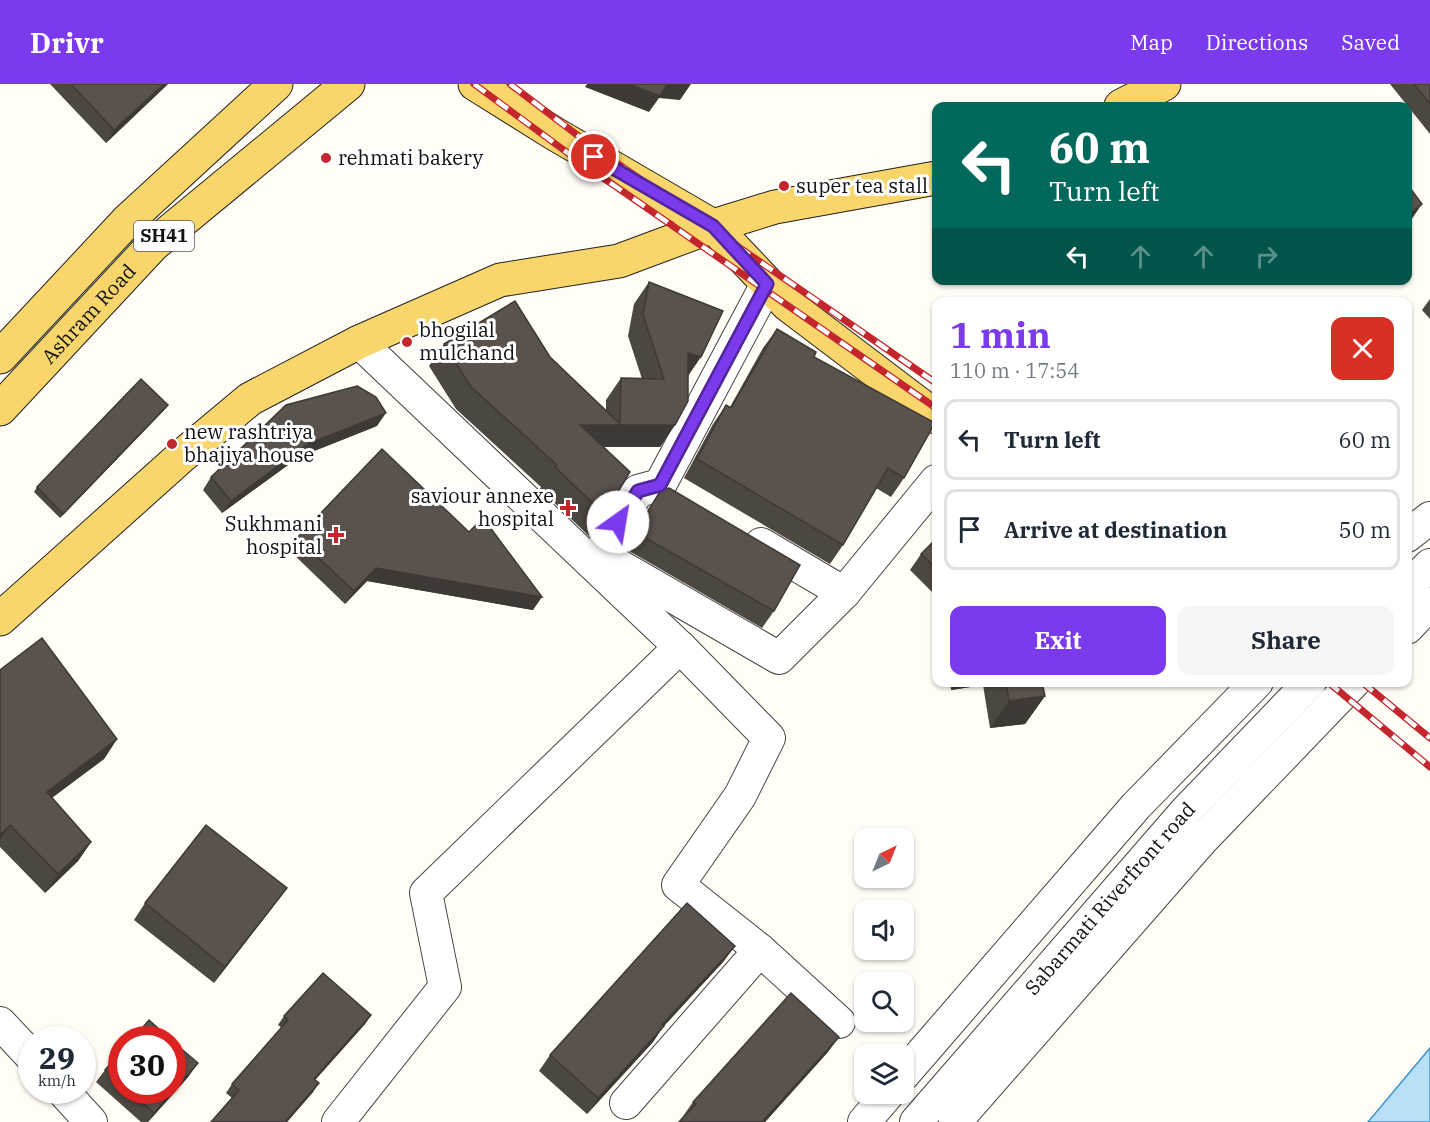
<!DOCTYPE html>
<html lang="en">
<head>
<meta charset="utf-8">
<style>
  body { margin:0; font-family:"IBM Plex Serif",serif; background:#f6f6f7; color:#1f2937; height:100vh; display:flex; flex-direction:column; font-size:22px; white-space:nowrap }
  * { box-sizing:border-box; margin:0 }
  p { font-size:20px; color:#747a83 }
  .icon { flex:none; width:33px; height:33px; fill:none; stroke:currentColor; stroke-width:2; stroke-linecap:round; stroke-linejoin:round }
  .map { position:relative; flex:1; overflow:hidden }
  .side { position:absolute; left:932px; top:213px; width:480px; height:390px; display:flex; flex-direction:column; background:#fff; border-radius:12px; box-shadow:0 2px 4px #0004 }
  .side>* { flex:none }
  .guide { position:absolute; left:932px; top:18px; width:480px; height:183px; border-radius:12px; box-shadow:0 2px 4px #0004; background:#00695c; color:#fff; overflow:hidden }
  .needle { width:39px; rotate:43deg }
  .fabs { position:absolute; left:854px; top:744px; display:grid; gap:12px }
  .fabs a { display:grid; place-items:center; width:60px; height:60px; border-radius:12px; background:#fff; box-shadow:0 2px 4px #0004; font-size:30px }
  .speed { position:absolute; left:18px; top:942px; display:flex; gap:12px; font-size:30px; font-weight:700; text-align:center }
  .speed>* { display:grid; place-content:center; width:78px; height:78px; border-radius:50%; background:#fff; box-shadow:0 2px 4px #0004; line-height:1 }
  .speed small { font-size:15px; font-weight:400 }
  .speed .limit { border:9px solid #d22; background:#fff; color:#111 }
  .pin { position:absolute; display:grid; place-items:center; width:51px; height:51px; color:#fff; margin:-26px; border:3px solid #fff; border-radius:50%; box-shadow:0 2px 6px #0007 }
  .me { position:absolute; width:66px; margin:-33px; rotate:32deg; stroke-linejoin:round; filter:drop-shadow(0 0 4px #0008) }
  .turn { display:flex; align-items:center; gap:21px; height:126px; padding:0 18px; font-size:27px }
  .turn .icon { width:78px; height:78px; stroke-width:2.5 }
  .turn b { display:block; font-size:42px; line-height:51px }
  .lanes { display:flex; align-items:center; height:57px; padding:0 18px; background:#0003; justify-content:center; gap:30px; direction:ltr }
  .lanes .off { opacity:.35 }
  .round { display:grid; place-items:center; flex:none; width:63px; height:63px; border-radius:12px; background:#f6f6f7 }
  .headline { display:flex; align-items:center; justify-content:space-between; height:102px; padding:0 18px }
  h1 { font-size:36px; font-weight:800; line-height:45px; color:#7c3aed }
  .primary-button { display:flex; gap:12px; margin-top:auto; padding:12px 18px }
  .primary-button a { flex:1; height:69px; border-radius:12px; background:#7c3aed; color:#fff; font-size:24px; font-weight:800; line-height:69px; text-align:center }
  .primary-button a+a { background:#f6f6f7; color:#1f2937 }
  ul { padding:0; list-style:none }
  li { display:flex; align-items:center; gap:18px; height:81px; margin:0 12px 9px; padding:0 6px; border:3px solid #e0e1e3; border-radius:12px }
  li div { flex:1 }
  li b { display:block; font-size:22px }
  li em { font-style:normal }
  header { display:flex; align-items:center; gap:36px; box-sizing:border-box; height:84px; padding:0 30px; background:#7c3aed; color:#fff }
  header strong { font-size:28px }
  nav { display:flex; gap:33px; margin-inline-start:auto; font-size:21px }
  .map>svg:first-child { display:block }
  .water { fill:#b9e0f7; stroke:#3f96cf; stroke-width:1.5 }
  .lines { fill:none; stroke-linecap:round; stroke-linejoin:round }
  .minor-casing { stroke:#444; stroke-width:34 }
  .major-casing { stroke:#222; stroke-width:35 }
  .minor { stroke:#fff; stroke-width:32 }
  .major { stroke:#f9d66b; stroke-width:33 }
  .rail-casing { stroke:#c4262e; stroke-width:7 }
  .rail { stroke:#fff; stroke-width:4.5; stroke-dasharray:14; stroke-linecap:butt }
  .wall { fill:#4d4742 }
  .shaded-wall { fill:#3f3936 }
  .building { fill:#5a524d; stroke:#3f3936; stroke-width:1.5 }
  .route-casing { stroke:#51269a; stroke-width:15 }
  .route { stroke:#7c3aed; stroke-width:10 }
  .poi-dot { fill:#c4262e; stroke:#fff; stroke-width:2 }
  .labels { text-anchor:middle; stroke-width:6; stroke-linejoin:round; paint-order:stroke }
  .shield { fill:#fff; stroke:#585858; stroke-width:1.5 }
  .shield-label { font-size:18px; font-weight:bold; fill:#111 }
  .poi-label { font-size:20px; fill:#111; stroke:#fff; text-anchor:start }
  .street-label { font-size:20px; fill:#111; stroke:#fff }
</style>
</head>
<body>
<header>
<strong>Drivr</strong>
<nav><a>Map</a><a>Directions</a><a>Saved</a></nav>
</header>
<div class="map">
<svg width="1430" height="1038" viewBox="0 0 1430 1038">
  <rect width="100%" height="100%" fill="#fffdf5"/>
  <polygon class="water" points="1430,964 1430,1038 1368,1038"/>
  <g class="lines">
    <g class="minor-casing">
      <g id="minor">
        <polyline points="767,200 660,401 638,407 599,470 779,574 844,509 936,397"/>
        <polyline points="1407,452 1430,434"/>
        <polyline points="761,460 844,509"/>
        <polyline points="1407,503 1430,481"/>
        <polyline points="1407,544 1430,520"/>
        <polyline points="680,563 769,654 740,712 678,801 760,866 839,938"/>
        <polyline points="0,939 32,973"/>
        <polyline points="903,991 1136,722 1257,598"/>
        <polyline points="62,1006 91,1038"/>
        <polyline points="626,1019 760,866"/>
        <polyline points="338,1038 445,903 426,809 680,563 359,258"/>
        <polyline points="864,1038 888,1010"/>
        <path id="s1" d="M916,1038L1186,727L1310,598"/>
        <polyline points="955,1038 1202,756 1354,598"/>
      </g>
    </g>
    <g class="major-casing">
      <g id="major">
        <polyline points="475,0 555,50 713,142 787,220 936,333"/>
        <polyline points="1121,22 1164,0"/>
        <polyline points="0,273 127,137 276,0"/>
        <path id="s2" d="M0,325L153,161L348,0"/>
        <polyline points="0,535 183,371 250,315 359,258 500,196 619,177 713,142 775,123 936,94"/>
      </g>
    </g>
    <use href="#minor" class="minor"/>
    <use href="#major" class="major"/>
    <g class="rail-casing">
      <g id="rail">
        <polyline points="474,0 576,75 936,324"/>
        <polyline points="510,0 589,60 936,299"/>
        <polyline points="1328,598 1430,683"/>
        <polyline points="1362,598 1430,654"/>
      </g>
    </g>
    <use href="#rail" class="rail"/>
  </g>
  <g class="wall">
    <polygon points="50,0 168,0 106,59"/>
    <polygon points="1390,0 1430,0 1430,50"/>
    <polygon points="649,198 688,292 675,341 660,363 603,363 604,430 589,452 540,405 541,403 456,325 429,282 444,260 550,273 606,326 606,316 621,294 642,295 628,252 634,220"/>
    <polygon points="1430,215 1430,235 1422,226"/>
    <polygon points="777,245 814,273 904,394 891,413 876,404 843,461 830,480 684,394 713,340 726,321 730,323 763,264"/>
    <polygon points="165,325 60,434 34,408 37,403"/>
    <polygon points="377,342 299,373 222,429 203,406 211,393"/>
    <polygon points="661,406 774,527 762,544 624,464 650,423"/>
    <polygon points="469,448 533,526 367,497 345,520 289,466 297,454"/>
    <polygon points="936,455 936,512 910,486 921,470"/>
    <polygon points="0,586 117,655 104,675 52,714 91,758 78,777 45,809 0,763"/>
    <polygon points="950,598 1042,598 1045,612 1025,640 990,644 983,601 951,606"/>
    <polygon points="287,804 275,820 214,899 134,836 145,819"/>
    <polygon points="735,862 723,878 663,943 653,958 587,1030 539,987 550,971"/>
    <polygon points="371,931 365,940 315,996 313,1008 287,1038 211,1038 232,1014 226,1009 232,1000 282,944 278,941 284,932"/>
    <polygon points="839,953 827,969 765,1038 679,1038 693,1018"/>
    <polygon points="122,967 122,1006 172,1006 189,992 148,1038 141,1038 96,998 105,986"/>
  </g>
  <g class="shaded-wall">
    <polygon points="164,0 168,0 106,59 114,46"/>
    <polygon points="587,0 691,0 680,16 659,14 649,28 585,3"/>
    <polygon points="1422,120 1407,142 1407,132"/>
    <polygon points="688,269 701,273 686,295"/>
    <polygon points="168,321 165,325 60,434 63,430"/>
    <polygon points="386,329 377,342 299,373 222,429 231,417 308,360"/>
    <polygon points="580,341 675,341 660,363 564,363"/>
    <polygon points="376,484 542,513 533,526 367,497 345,520 354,507"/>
    <polygon points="956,598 985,598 983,601 951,606"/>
    <polygon points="1045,612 1025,640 990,644 1009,617"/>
    <polygon points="117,655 104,675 33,727 47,708"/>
    <polygon points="10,741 0,756 0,751"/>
    <polygon points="91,758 78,777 45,809 58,790"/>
    <polygon points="287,804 275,820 214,899 225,883"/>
    <polygon points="735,862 723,878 663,943 653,958 587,1030 598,1014 662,941"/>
    <polygon points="371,931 365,940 308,1004 314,995"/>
    <polygon points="839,953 827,969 765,1038 762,1038"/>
    <polygon points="198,979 189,992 148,1038 154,1029"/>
    <polygon points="319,999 313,1008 287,1038 285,1038"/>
  </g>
  <g class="building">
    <polygon points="71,0 164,0 114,46"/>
    <polygon points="629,0 667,0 660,12"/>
    <polygon points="1414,0 1430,0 1430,20"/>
    <polygon points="1407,100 1422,120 1407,132"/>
    <polygon points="649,198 723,227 701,273 688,269 688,317 675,341 580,341 630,388 604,430 555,383 557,381 471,303 444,260 515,217 550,273 620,340 621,294 664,295 643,231"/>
    <polygon points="777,245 816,268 814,273 935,339 904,394 888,384 843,461 697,375 726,321 731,324"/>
    <polygon points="141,295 168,321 63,430 37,403"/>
    <polygon points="357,302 376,313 386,329 308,360 231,417 211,393 286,321"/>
    <polygon points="382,365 469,448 483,434 542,513 376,484 354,507 297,454"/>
    <polygon points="669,404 800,481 774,527 635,448 661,406"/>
    <polygon points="936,455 936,484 921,470"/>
    <polygon points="42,554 117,655 47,708 91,758 58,790 10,741 0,751 0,586"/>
    <polygon points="1006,598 1042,598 1045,612 1009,617"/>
    <polygon points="206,741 287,804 225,883 145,819"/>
    <polygon points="687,819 735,862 662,941 664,942 598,1014 550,971"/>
    <polygon points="323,889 371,931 314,995 319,999 285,1038 211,1038 239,1006 232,1000 288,936 284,932"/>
    <polygon points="791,909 839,953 762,1038 679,1038 696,1020 693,1018"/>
    <polygon points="149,936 171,956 132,956"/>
    <polygon points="172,957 198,979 154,1029 128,1006 172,1006"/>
    <polygon points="122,967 122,1000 105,986"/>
  </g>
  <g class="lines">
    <g class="route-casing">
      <polyline id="route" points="594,73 713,142 767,200 660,401 638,407 618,438"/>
    </g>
    <use href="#route" class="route"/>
  </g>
  <g class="poi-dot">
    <circle cx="326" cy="74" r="6"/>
    <circle cx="784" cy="102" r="6"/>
    <circle cx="407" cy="258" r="6"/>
    <circle cx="172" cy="360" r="6"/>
    <path d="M565 415h6v6h6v6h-6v6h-6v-6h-6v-6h6z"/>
    <path d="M333 442h6v6h6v6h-6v6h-6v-6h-6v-6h6z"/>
  </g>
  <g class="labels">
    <rect class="shield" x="134" y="137" width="60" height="30" rx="4.5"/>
    <g class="shield-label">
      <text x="164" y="158">SH41</text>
    </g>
    <g class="poi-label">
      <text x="338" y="81">rehmati bakery</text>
      <text x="796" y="109">super tea stall</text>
      <text x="419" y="253">bhogilal<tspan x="419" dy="23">mulchand</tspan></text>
      <text x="184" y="355">new rashtriya<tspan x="184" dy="23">bhajiya house</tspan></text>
      <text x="554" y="419" text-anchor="end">saviour annexe<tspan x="554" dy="23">hospital</tspan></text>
      <text x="322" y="447" text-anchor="end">Sukhmani<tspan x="322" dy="23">hospital</tspan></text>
    </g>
    <g class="street-label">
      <text dy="7" stroke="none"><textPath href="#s2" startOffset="130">Ashram Road</textPath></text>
      <text dy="7" stroke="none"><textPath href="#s1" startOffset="296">Sabarmati Riverfront road</textPath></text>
    </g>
  </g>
</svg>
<div class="fabs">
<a><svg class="needle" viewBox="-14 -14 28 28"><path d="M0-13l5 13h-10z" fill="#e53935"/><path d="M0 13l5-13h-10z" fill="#747a83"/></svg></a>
<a><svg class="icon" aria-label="sound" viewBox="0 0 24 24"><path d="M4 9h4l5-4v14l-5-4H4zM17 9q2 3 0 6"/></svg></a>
<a><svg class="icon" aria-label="search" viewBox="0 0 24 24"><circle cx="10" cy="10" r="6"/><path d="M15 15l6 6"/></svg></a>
<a><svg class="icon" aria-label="layers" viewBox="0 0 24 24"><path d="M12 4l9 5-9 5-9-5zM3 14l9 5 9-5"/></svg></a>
</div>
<div class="speed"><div>29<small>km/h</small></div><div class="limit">30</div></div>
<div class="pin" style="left:594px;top:73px;background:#d93025"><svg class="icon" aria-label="arrive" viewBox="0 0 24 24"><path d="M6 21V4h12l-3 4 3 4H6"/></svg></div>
<svg class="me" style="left:618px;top:438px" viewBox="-20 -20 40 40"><circle r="19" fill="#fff"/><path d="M0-13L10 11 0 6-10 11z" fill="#7c3aed"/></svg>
<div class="guide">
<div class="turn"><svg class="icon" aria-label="left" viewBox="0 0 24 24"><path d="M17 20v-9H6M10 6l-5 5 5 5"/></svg><div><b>60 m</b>Turn left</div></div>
<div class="lanes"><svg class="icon" aria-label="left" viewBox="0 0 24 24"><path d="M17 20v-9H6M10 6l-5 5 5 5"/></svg><svg class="icon off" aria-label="ahead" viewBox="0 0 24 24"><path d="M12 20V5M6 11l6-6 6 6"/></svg><svg class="icon off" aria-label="ahead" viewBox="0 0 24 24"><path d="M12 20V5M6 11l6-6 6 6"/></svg><svg class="icon off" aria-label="right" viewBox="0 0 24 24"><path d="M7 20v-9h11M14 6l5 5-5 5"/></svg></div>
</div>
<section class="side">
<div class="headline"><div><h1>1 min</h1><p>110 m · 17:54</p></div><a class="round" style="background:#d93025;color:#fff"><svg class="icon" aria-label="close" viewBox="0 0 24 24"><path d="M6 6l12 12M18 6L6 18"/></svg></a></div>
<ul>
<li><svg class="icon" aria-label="left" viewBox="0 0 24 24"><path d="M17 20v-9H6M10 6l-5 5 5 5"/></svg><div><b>Turn left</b></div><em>60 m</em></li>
<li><svg class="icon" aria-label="arrive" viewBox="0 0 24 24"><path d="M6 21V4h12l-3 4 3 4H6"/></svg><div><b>Arrive at destination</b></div><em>50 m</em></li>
</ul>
<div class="primary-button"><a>Exit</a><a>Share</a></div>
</section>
</div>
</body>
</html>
